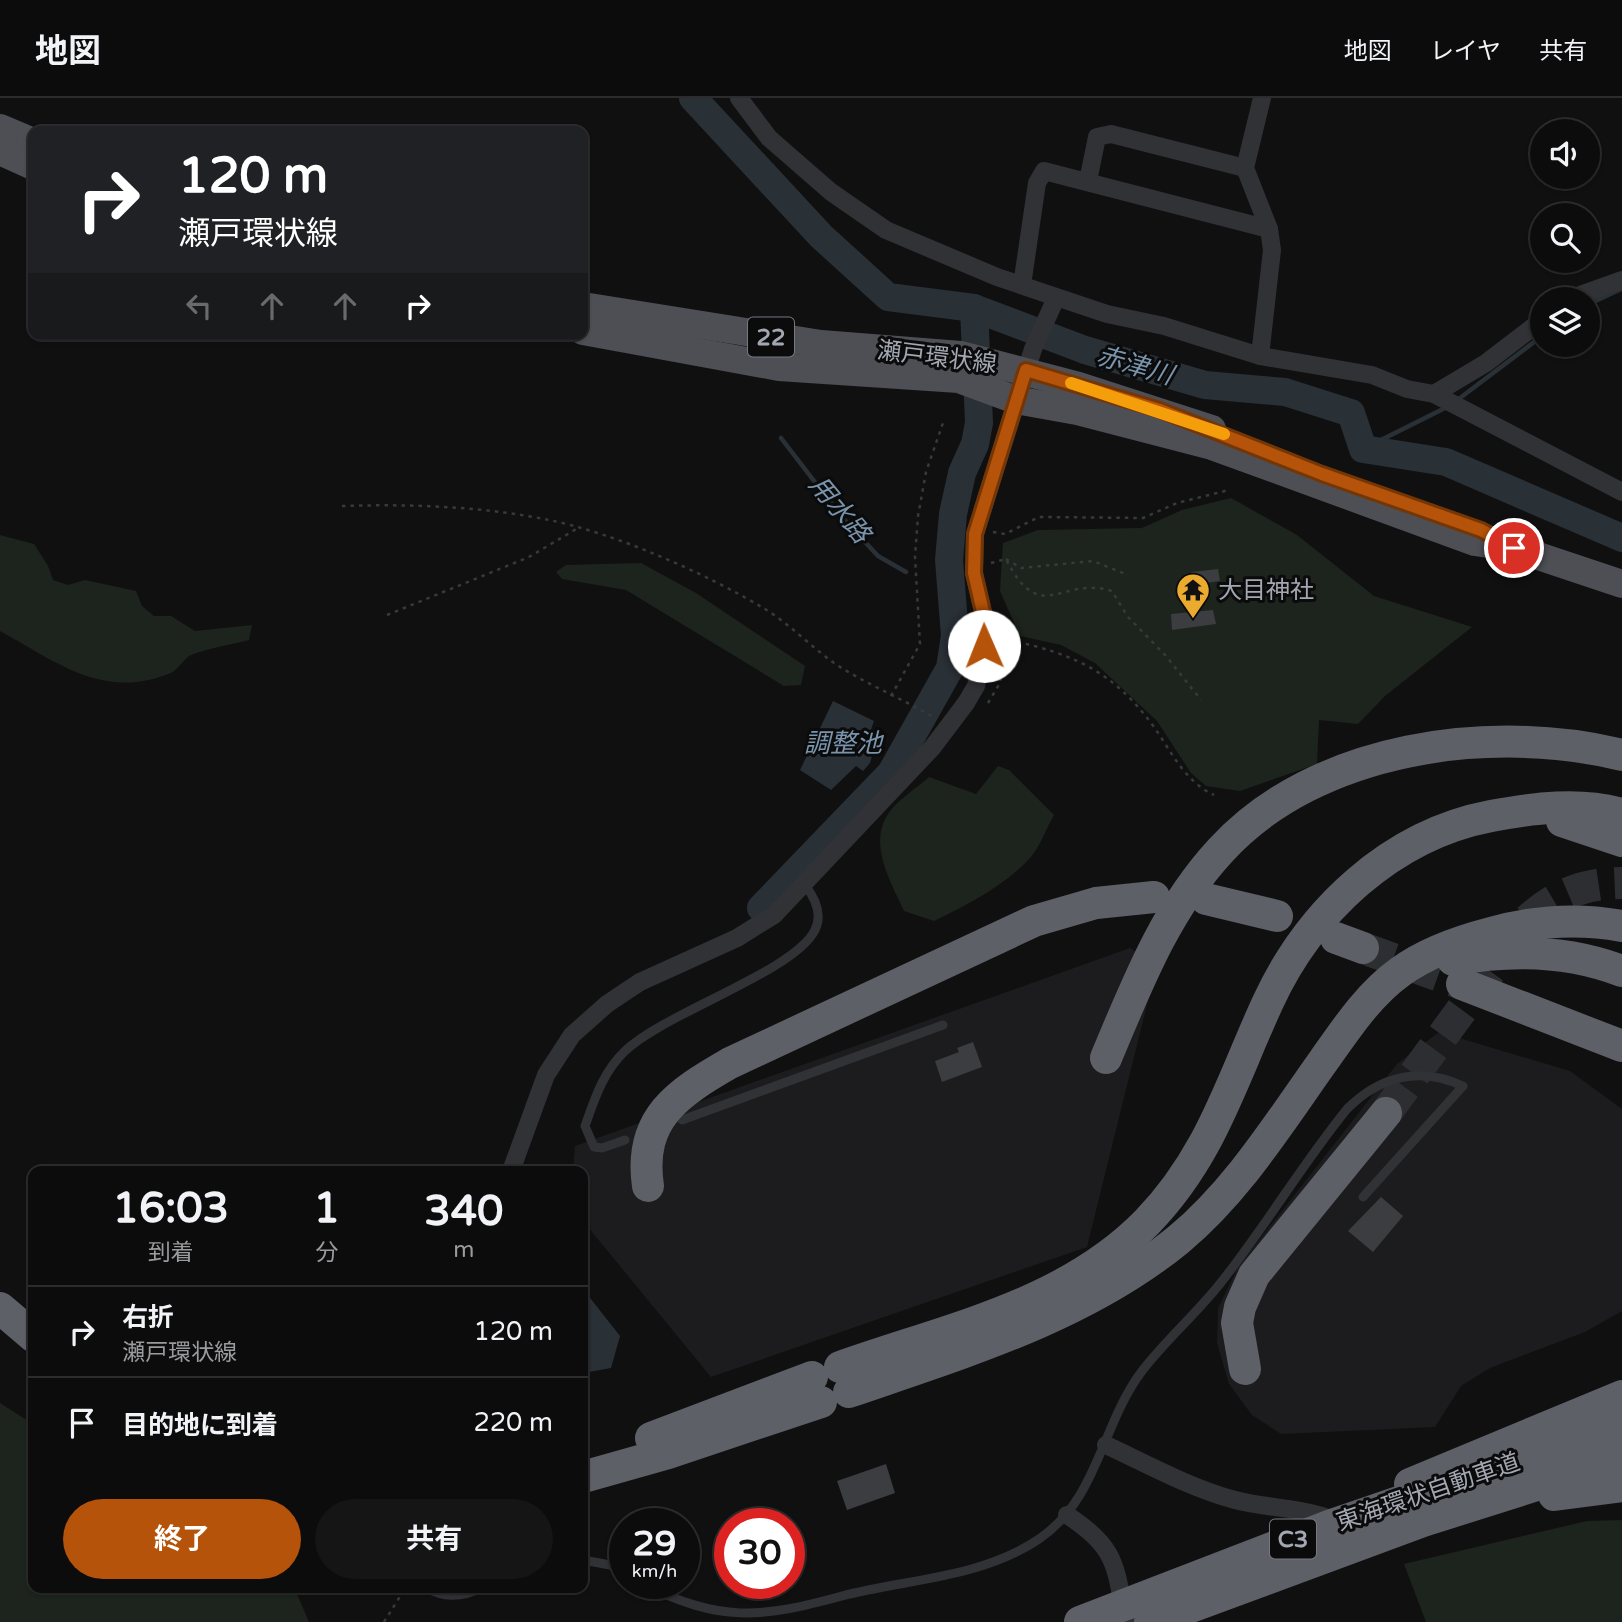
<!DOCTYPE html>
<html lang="ja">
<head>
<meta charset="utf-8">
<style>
  body { margin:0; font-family:"Varela Round","Noto Sans JP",sans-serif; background:#151516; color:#f1f3f6; height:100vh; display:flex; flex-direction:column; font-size:26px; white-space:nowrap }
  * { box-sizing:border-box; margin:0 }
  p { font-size:23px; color:#9a9b9d }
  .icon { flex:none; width:38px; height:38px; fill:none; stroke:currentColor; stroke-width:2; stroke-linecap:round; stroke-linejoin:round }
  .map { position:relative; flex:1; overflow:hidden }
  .side { position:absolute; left:28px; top:1068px; width:560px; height:427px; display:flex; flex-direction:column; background:#0c0c0d; border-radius:14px; box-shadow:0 2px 5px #0004,0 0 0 2px #2c2c2e }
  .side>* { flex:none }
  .hud { position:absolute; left:28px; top:28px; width:560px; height:214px; border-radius:14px; box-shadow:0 2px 5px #0004,0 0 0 2px #2c2c2e; background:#202124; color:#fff; overflow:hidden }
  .controls { position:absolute; left:1530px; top:21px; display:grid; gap:14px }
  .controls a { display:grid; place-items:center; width:70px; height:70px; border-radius:50%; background:#0c0c0d; box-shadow:0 2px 5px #0004,0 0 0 2px #2c2c2e; font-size:35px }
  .speed { position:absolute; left:609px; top:1410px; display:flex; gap:14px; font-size:35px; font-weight:700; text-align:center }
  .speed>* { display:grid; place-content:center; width:91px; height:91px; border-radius:50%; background:#0c0c0d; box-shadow:0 2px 5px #0004,0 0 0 2px #2c2c2e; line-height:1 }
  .speed small { font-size:18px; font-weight:400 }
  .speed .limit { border:10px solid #d22; background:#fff; color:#111 }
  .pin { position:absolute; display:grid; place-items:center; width:60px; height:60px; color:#fff; margin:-30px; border:4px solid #fff; border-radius:50%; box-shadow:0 2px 7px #0007 }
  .me { position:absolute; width:77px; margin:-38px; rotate:359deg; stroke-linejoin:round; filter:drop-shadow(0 0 5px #0008) }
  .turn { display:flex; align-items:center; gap:24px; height:147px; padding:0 35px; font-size:32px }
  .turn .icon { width:91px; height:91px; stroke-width:2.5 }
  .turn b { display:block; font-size:49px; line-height:60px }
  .lanes { display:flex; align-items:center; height:66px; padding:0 35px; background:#0003; justify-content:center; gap:35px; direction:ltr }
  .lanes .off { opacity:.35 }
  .eta { display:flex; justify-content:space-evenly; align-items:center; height:119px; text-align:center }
  .eta b { font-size:42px; font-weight:700; line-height:49px }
  .cta { display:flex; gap:14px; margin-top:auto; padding:14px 35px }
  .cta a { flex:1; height:80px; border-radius:42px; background:#b45309; color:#fff; font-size:28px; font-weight:700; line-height:80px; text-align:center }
  .cta a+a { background:#151516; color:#f1f3f6 }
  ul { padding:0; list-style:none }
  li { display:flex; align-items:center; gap:21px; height:91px; padding:0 35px; border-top:2px solid #2c2c2e }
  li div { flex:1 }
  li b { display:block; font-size:26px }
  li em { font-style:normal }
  header { display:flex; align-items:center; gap:42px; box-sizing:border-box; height:98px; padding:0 35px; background:#0c0c0d; border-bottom:2px solid #2c2c2e }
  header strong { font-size:33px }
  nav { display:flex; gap:38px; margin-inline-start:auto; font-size:24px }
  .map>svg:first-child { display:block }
  .built { fill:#1c1c1e }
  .green { fill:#1c241d }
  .water { fill:#293036 }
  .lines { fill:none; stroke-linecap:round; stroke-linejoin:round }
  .stream { stroke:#293036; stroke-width:4.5 }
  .river { stroke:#293036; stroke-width:28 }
  .building { fill:#3c3d41 }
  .highway-tunnel { stroke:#2d2e31; stroke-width:32; stroke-dasharray:32 16; stroke-linecap:butt }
  .path { stroke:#37393d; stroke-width:2.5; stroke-dasharray:3.5 5; stroke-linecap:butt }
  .lane { stroke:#313236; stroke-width:9 }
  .street { stroke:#313236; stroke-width:18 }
  .primary { stroke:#4d4f55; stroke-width:28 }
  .highway { stroke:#5d6067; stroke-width:32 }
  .highway-bridge { stroke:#5d6067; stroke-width:32 }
  .route-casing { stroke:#753606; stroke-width:18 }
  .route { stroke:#b45309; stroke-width:12 }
  .slow { stroke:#f59e0b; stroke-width:12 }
  .labels { text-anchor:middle; stroke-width:6; stroke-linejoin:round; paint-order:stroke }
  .shield { fill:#0b0b0c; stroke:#757880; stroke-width:2 }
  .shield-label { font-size:23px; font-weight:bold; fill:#a2a7b2 }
  .street-label { font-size:24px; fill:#a2a7b2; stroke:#0b0b0c }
  .poi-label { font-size:24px; fill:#a2a7b2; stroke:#0b0b0c; text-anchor:start }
  .water-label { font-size:26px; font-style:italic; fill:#7994ac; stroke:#0b0b0c }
</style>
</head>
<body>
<header>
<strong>地図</strong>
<nav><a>地図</a><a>レイヤ</a><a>共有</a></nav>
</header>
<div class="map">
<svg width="1622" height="1524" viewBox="0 0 1622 1524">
  <rect width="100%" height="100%" fill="#101011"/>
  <g class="built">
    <polygon points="1130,850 1157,866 1087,1149 711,1279 583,1123 583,1073 573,1073 575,1048"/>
    <polygon points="1439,934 1570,973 1622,1011 1622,1213 1585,1234 1490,1270 1461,1288 1435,1329 1281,1336 1252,1317 1229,1286 1217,1245 1218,1210 1238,1169 1397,966"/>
  </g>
  <g class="green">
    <polygon points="1231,400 1297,437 1374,498 1472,529 1385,598 1358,626 1319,622 1317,666 1240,693 1206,688 1191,675 1157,623 1095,565 1061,547 1020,538 1000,493 1003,445 1038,432 1142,430 1182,412"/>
    <path d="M0,437L34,446L48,468L53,482L68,487L85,482L136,493L142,508L154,518H171L195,533L252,527L249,542C230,547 209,550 191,557C183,561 179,571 171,575C103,603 57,564 0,533Z"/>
    <polygon points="641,465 696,495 805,568 801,587 784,588 626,492 562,481 556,474 566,467"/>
    <path d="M998,668L1009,672L1054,717C1046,731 1040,749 1030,760C1004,788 967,807 934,823L904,813C891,784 868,747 888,716C897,702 917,690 929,679L976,696Z"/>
    <polygon points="0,1305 33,1326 33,1489 294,1489 309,1524 0,1524"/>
    <polygon points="1622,1422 1622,1524 1426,1524 1404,1466 1587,1423"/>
  </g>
  <g class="water">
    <polygon points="833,603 874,623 868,640 876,643 870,665 863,673 856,668 831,692 800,672"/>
    <polygon points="583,1191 620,1238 611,1270 583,1275"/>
  </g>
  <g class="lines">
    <g class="stream">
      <polyline points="1587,207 1621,191"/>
      <polyline points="1456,303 1542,238"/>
      <polyline points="781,340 841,418 878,458 906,474"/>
      <polyline points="1363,351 1449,308"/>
    </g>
    <g class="river">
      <polyline points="693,0 821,138 888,199 974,210 1085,252 1205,287 1285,294 1351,315 1363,351 1446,364 1622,440"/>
      <polyline points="761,810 891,675 950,570 955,538 949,462 953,416 962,375 975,346 979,325 974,210"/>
    </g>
  </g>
  <g class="building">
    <polygon points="1218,471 1220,483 1192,487 1191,474"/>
    <polygon points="1213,512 1216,526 1172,532 1171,516"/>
    <polygon points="973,944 982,969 942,984 935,963 959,954 957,950"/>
    <polygon points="1381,1099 1403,1118 1373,1154 1348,1133"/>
    <polygon points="886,1366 895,1395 847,1412 837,1383"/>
  </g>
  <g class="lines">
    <g class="highway-tunnel">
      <polyline points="1363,850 1462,886"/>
      <path d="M1386,1015L1527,823C1554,797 1584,785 1622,785"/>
    </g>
    <g class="path">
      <path d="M342,408C409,406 477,408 544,421C613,434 705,475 765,511C791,527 812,550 837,567C868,587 903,601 935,620"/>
      <polyline points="993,434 1005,436 1039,419 1143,420 1177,405 1229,392"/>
      <polyline points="1006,461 1021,470 1093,463 1128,477"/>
      <path d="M991,465L1006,461C1041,530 1061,477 1112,493L1128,519L1166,558L1201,602"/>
      <polyline points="387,517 529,459 578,430"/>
      <path d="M1009,542C1074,556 1113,573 1154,629C1171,653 1185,684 1214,697"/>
      <polyline points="891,598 920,546 915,459 918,418 926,374 944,322"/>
      <polyline points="988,605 1000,585 1009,542 1003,534"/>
      <polyline points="384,1524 406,1489"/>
    </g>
    <g class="lane">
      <polyline points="682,1022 943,927"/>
      <path d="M625,1042L602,1050L594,1049L585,1028C595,1000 603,974 625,953C666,914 794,874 815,832C823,816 815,800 805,787"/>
      <polyline points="583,1462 610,1467 625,1474"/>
      <path d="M642,1486C721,1524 758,1521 842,1498C907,1481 982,1480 1039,1441C1099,1400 1101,1327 1142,1273C1168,1239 1201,1212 1226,1178C1268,1124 1304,1064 1347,1011C1380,978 1420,968 1463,988L1363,1099"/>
      <path d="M425,1489C444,1501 464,1499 483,1489"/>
    </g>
    <g class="street">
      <polyline points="739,0 769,40 831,94 886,132 997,179 1107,216 1164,228 1260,258 1372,277 1407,291 1434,296 1622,394"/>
      <polyline points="1088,83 1097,39 1111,36 1245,70"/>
      <polyline points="1022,187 1037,85 1044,73 1269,131"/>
      <polyline points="1569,201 1622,182"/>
      <polyline points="1260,258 1272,152 1269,131 1245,70 1262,0"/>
      <polyline points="1434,296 1486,265 1542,222"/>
      <polyline points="511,1073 546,977 572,937 607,906 640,884 737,840 774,817 932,650 966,605 976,588 987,531 974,475 975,436 1033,251 1056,200"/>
      <path d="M1106,1347C1147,1366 1190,1390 1235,1402C1265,1410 1295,1409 1325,1419"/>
      <path d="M1067,1417C1118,1450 1115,1468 1126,1524"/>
    </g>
    <g class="primary">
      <polyline points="0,30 33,44"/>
      <polyline points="0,53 33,68"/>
      <polyline points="583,208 821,246 961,257 1079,288 1212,331"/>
      <polyline points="583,233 779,269 959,281 1016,302 1077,313 1212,348 1475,444 1514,450 1622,486"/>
    </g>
    <g class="highway">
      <polyline points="1562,723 1622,743"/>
      <polyline points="1206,801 1277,818"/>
      <polyline points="1336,840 1363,850"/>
      <path d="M1453,862C1511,851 1567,852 1622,873"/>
      <polyline points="1462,886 1622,948"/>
      <path d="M1106,960C1137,886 1166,811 1221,752C1316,648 1492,625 1622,657"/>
      <path d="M648,1088C638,1020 678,995 730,965L1034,823L1096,805L1154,799"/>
      <polyline points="0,1210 33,1238"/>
      <path d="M840,1269C946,1231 1065,1208 1147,1124C1211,1058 1231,984 1268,904C1310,813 1391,737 1491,718C1533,710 1580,704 1622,716"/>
      <polyline points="1245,1271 1237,1225 1240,1209 1254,1177 1386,1015"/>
      <path d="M849,1294C962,1255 1084,1219 1178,1142C1238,1092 1279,1025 1324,962C1346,931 1368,897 1400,874C1426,855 1460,843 1491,835C1534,823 1578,820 1622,828"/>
      <polyline points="651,1340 812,1279"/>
      <polyline points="1510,1366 1622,1331"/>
      <polyline points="583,1379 668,1355 821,1304"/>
      <polyline points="1410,1386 1622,1298"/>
      <polyline points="1554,1397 1622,1388"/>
      <polyline points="1150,1524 1423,1423 1622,1360"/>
    </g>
    <polyline class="highway-bridge" points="1080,1524 1329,1428 1510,1366"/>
  </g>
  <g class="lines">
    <g class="route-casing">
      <polyline id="route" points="984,548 987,531 974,475 975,436 1026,272 1160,312 1322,376 1481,432 1514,450"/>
    </g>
    <use href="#route" class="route"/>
    <polyline class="slow" points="1071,285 1224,336"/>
  </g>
  <defs>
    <g id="temple-pin" transform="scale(1.75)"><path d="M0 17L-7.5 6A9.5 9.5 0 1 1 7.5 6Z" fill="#eaab2f" stroke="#0b0b0c"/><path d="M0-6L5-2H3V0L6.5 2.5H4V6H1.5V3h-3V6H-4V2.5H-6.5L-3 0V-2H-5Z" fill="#111"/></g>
  </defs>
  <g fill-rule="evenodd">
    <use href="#temple-pin" x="1193" y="492"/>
  </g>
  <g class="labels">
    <g class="shield">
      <rect x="748" y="219.5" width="46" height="39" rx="5"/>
      <rect x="1270" y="1421.5" width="46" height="39" rx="5"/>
    </g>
    <g class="shield-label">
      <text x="771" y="247">22</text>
      <text x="1293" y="1449">C3</text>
    </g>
    <g class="street-label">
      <text transform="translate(937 259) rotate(7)" y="8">瀬戸環状線</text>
      <text transform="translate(1428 1394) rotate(-19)" y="8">東海環状自動車道</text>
    </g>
    <g class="poi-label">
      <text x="1218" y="500">大目神社</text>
    </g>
    <g class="water-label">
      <text transform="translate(1135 267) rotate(16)" y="9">赤津川</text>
      <text transform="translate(840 411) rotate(50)" y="9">用水路</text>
      <text x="843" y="654">調整池</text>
    </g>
  </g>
</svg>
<div class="controls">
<a><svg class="icon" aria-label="sound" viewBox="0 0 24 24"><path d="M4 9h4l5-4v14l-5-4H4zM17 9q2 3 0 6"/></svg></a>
<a><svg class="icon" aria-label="search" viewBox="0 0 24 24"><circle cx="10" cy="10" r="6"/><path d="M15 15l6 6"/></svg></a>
<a><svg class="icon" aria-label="layers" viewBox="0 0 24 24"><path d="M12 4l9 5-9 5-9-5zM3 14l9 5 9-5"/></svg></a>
</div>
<div class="speed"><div>29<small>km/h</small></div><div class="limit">30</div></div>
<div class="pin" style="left:1514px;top:450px;background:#d93025"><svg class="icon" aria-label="arrive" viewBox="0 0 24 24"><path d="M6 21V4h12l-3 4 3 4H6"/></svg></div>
<svg class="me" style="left:984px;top:548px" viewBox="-20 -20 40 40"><circle r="19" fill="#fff"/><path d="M0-13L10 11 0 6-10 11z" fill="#b45309"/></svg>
<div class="hud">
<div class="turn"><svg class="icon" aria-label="right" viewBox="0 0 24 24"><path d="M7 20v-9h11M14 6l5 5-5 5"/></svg><div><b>120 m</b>瀬戸環状線</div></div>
<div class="lanes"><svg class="icon off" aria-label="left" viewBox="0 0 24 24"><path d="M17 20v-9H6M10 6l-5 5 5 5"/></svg><svg class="icon off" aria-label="ahead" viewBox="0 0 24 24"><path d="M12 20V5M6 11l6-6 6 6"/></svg><svg class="icon off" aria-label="ahead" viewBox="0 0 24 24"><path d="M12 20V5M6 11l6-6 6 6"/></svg><svg class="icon" aria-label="right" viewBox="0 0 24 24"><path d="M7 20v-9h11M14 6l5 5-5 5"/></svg></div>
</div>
<section class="side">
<div class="eta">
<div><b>16:03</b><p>到着</p></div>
<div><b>1</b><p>分</p></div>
<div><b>340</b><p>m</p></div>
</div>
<ul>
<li><svg class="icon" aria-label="right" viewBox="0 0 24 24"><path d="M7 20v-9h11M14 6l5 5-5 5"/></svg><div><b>右折</b><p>瀬戸環状線</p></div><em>120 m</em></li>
<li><svg class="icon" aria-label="arrive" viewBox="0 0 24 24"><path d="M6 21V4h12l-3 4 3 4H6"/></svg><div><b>目的地に到着</b></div><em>220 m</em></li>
</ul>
<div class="cta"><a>終了</a><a>共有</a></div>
</section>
</div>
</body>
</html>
